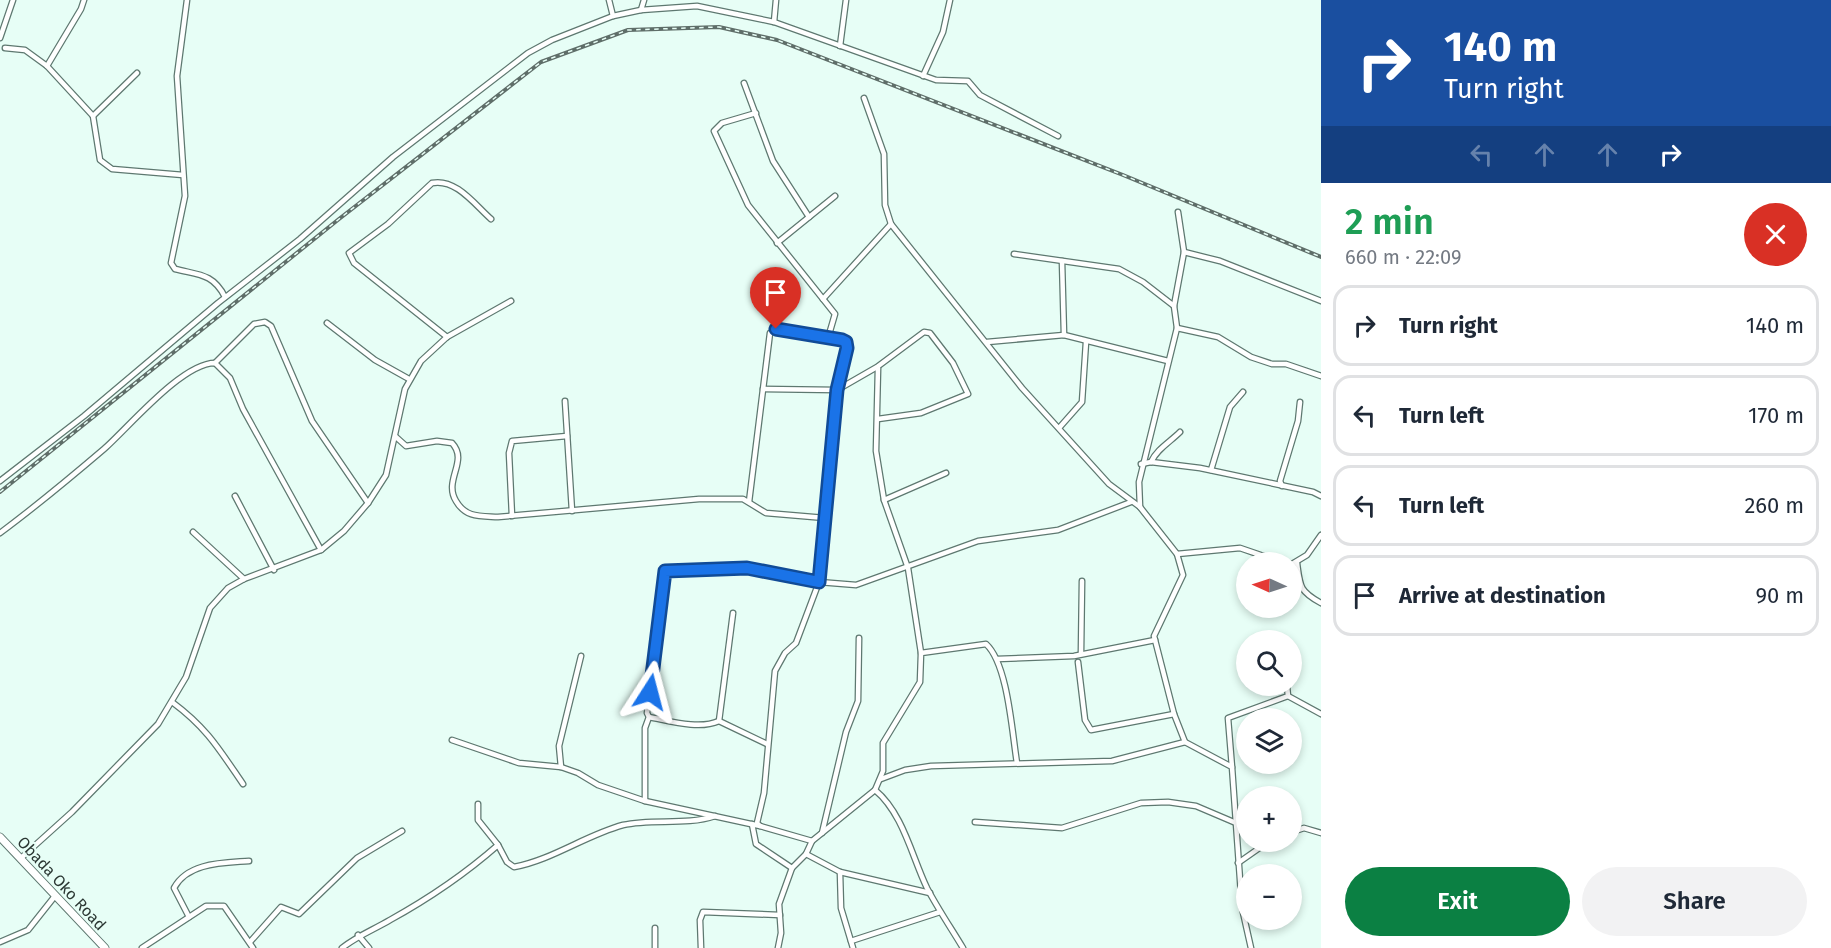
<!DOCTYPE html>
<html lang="en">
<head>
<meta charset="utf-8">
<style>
  body { margin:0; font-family:"Fira Sans",sans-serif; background:#f2f2f3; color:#1f2937; height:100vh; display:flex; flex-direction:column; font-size:22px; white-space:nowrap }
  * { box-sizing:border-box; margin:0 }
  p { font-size:20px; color:#747a83 }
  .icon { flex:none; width:33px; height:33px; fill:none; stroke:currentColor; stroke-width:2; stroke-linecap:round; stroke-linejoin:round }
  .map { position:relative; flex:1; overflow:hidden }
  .drawer { display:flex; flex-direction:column; background:#fff; width:510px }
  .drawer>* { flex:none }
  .hud { background:#1a4fa0; color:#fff; overflow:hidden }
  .needle { width:39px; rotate:273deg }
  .tools { position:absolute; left:1236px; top:552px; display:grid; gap:12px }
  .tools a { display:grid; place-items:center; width:66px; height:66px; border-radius:50%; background:#fff; box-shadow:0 3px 9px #0003; font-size:30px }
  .pin { position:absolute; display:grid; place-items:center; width:51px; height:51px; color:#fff; margin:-62px -26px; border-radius:50% 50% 50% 0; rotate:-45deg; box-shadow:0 0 6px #0007 }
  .pin .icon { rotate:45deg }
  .me { position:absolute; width:66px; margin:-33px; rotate:9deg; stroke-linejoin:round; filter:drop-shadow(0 0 4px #0008) }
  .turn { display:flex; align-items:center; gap:21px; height:126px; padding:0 24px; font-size:27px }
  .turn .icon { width:78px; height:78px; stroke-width:2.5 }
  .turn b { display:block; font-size:42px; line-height:51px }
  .lanes { display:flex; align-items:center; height:57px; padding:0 24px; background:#0003; justify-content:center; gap:30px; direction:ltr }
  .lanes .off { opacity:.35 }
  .round { display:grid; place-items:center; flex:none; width:63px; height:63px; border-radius:32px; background:#f2f2f3 }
  .headline { display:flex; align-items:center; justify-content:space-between; height:102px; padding:0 24px }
  h1 { font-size:36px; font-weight:600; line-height:45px; color:#1e9e55 }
  .button { display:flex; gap:12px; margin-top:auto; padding:12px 24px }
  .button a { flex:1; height:69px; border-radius:36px; background:#0b8043; color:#fff; font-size:24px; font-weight:600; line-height:69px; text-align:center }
  .button a+a { background:#f2f2f3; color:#1f2937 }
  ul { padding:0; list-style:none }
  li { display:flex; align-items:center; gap:18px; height:81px; margin:0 12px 9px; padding:0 12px; border:3px solid #e0e1e3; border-radius:18px }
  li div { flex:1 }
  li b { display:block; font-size:22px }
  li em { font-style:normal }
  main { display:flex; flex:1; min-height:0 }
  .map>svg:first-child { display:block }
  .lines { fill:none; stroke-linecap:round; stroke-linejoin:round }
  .minor-casing { stroke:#5e7870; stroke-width:7 }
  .secondary-casing { stroke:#5e7870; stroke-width:9 }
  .minor { stroke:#fff; stroke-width:4.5 }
  .secondary { stroke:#fff; stroke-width:7 }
  .rail-casing { stroke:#5f6e69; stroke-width:4 }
  .rail { stroke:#e7fef6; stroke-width:1.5; stroke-dasharray:4.5; stroke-linecap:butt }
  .route-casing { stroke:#114b97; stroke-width:15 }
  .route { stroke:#1a73e8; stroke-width:10 }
  .labels { text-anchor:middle; stroke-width:4.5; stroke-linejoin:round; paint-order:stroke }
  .street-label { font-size:16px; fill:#2b3733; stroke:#e7fef6 }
</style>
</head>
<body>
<main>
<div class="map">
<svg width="1321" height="948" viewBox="0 0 1321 948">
  <rect width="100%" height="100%" fill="#e7fef6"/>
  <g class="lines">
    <g class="minor-casing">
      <g id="minor">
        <path d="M187,0L177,76L185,196L171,263L175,269C198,275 213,273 225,297"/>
        <polyline points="609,0 613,16"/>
        <polyline points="641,10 644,0"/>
        <polyline points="774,22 776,0"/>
        <polyline points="0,38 13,0"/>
        <polyline points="840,46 846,0"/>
        <polyline points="5,48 25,50 47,66 93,116 100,160 112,169 183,175"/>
        <polyline points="47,66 81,9 84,0"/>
        <polyline points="923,76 943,32 950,0"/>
        <polyline points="744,83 773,161 809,217"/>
        <polyline points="864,98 884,154 885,205 891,224 1022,388 1109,484 1140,507"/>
        <polyline points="756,113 722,123 714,131 748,205 835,314 828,338"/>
        <polyline points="93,116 137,73"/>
        <polyline points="777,243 835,196"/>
        <polyline points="1184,252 1220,261 1321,301"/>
        <polyline points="1014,254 1119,269 1143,282 1174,306 1177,328"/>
        <polyline points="1062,261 1064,335"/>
        <polyline points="823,299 891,224"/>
        <polyline points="1174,306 1184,252 1178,212"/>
        <polyline points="327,323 375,360 409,379"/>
        <path d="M447,337L354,263L349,253L388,224L432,183C456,178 475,205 491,219"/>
        <polyline points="987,342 1064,335 1168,361"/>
        <polyline points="215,363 254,324 265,322 271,326 312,421 368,503"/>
        <polyline points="878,368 876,451 884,500 908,568 921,653"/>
        <polyline points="763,389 837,390 877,367 924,332 930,333 953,363 968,394 921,413 878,419"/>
        <polyline points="565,401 572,511"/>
        <polyline points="1059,428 1082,402 1086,342"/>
        <path d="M396,437L406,446L437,441L452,443C469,461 443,480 456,501C466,518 480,516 498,517L699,499H743L766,513L825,518"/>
        <path d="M1151,462C1157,449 1170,442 1180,432"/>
        <polyline points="1141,464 1151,462 1200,468 1313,492 1321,496"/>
        <polyline points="1211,470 1230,407 1243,392"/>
        <polyline points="0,481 84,416 218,303 300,239 393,157 528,53 552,40 613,16 641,10 697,6 774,22 936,80 968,81 980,95 1058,136"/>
        <polyline points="1282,486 1280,481 1298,421 1300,402"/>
        <polyline points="235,496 274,570"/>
        <polyline points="884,500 946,473"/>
        <polyline points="749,502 770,333 778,329 846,342 847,348 837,390 819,582 796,643 785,653 775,671 764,793 757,823 760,826 812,841"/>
        <polyline points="512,516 509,453 512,441 567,436"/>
        <polyline points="193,532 244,579"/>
        <path d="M0,533C35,507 70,478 104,449C129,427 182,363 215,363L230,378L243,409L321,550"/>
        <polyline points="1177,554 1240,548 1281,562"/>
        <path d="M1297,563C1300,586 1299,591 1321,603"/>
        <polyline points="1292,564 1307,555 1321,535"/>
        <polyline points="1081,653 1082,581"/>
        <polyline points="997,659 1074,656 1155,640"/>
        <polyline points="1078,662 1085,720 1091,730 1174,714"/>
        <polyline points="1288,696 1321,714"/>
        <path d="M172,702C207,728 219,749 243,784"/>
        <path d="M649,717C670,721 699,730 719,721L767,744"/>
        <polyline points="719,721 733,613"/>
        <polyline points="452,740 519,763 561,767 578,773 598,785 645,801 760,826"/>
        <polyline points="561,767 559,746 581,656"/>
        <polyline points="1232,767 1228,718 1288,696 1287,686"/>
        <polyline points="881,779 905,770 931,766 1112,761 1185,742"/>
        <path d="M875,790C903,813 912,857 927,888C938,909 951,928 963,948"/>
        <polyline points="645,801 645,728 649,717 647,713 665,571 747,568 819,582 856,585 978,541 1058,530 1131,502"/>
        <polyline points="478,804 478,820 498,845"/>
        <polyline points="975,822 1062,828 1141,803 1168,802 1196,806 1236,823"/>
        <polyline points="752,824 756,844 792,868"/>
        <polyline points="1292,832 1304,828 1321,833"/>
        <polyline points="822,833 846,732 858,701 859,638"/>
        <polyline points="806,854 840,872 930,893"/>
        <polyline points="21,858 72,812 158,724 186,677 210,608 228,588 244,579 321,550 344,531 368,503 386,475 405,389 421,361 447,337 511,301"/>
        <polyline points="1238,863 1268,842"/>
        <polyline points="840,872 841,908 853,948"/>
        <path d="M189,917L174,888C188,862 224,863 249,861"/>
        <polyline points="358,935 369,948"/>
        <polyline points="851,941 940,912"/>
        <polyline points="0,942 28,930 55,896"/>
        <polyline points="250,942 281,907 299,914 357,858 402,831"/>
        <polyline points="142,948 206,906 224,906 253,948"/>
        <path d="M342,948C357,936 373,930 390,920C428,899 465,874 498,845L507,862L514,867C552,860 586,835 623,825C653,818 685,826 715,816"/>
        <polyline points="655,948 655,928"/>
        <polyline points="701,948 700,920 703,912 780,915"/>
        <path d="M778,948L781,933L779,904L792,868L806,854L812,841L875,790L883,771V743L920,682L921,653L986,644C1008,664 1012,733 1017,763"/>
        <polyline points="1251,948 1242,908 1232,767 1185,742 1174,714 1154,636 1183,575 1177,554 1140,507 1139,482 1177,328 1218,337 1251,357 1272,364 1286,364 1321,376"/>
      </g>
    </g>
    <g class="secondary-casing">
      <polyline id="secondary" points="0,837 105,948"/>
    </g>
    <use href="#minor" class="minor"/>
    <use href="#secondary" class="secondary"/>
    <g class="rail-casing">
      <polyline id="rail" points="0,492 339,219 541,62 628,30 719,27 777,40 1123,175 1321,257"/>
    </g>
    <use href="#rail" class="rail"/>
  </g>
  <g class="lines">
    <g class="route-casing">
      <polyline id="route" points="650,692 665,571 747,568 819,582 837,390 847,348 846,342 842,340 776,329"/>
    </g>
    <use href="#route" class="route"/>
  </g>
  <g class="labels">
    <g class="street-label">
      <text transform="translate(62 883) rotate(47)" y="6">Obada Oko Road</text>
    </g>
  </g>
</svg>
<div class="tools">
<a><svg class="needle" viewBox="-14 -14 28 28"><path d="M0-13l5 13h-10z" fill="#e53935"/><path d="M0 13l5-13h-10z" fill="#747a83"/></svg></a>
<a><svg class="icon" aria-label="search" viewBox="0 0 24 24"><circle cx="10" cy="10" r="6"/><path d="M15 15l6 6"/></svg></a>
<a><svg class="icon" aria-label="layers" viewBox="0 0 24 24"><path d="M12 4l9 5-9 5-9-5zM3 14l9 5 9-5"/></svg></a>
<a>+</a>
<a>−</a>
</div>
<div class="pin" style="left:776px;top:329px;background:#d93025"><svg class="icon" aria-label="arrive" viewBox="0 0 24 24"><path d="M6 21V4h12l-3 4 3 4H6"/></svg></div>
<svg class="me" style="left:650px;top:692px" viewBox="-20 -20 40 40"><path d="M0-17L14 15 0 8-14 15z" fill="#1a73e8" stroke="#fff" stroke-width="4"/></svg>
</div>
<section class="drawer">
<div class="hud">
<div class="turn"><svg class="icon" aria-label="right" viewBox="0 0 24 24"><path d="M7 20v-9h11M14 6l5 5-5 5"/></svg><div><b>140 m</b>Turn right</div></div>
<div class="lanes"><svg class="icon off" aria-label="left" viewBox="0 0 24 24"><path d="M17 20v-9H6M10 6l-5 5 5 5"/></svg><svg class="icon off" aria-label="ahead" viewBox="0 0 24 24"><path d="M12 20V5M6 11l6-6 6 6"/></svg><svg class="icon off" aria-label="ahead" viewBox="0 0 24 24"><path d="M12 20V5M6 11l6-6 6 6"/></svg><svg class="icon" aria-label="right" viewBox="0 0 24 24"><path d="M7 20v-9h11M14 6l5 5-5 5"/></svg></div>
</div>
<div class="headline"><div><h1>2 min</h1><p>660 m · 22:09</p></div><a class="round" style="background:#d93025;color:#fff"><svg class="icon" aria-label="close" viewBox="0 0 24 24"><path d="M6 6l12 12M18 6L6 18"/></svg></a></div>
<ul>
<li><svg class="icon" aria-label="right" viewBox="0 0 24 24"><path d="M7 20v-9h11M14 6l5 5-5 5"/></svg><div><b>Turn right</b></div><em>140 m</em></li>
<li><svg class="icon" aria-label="left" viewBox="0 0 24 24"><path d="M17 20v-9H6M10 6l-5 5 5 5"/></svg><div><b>Turn left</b></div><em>170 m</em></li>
<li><svg class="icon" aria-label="left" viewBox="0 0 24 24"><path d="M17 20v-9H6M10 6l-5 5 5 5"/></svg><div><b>Turn left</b></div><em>260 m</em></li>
<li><svg class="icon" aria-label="arrive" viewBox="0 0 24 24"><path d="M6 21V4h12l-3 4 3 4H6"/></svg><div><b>Arrive at destination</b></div><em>90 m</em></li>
</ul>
<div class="button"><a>Exit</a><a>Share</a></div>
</section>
</main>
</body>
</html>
